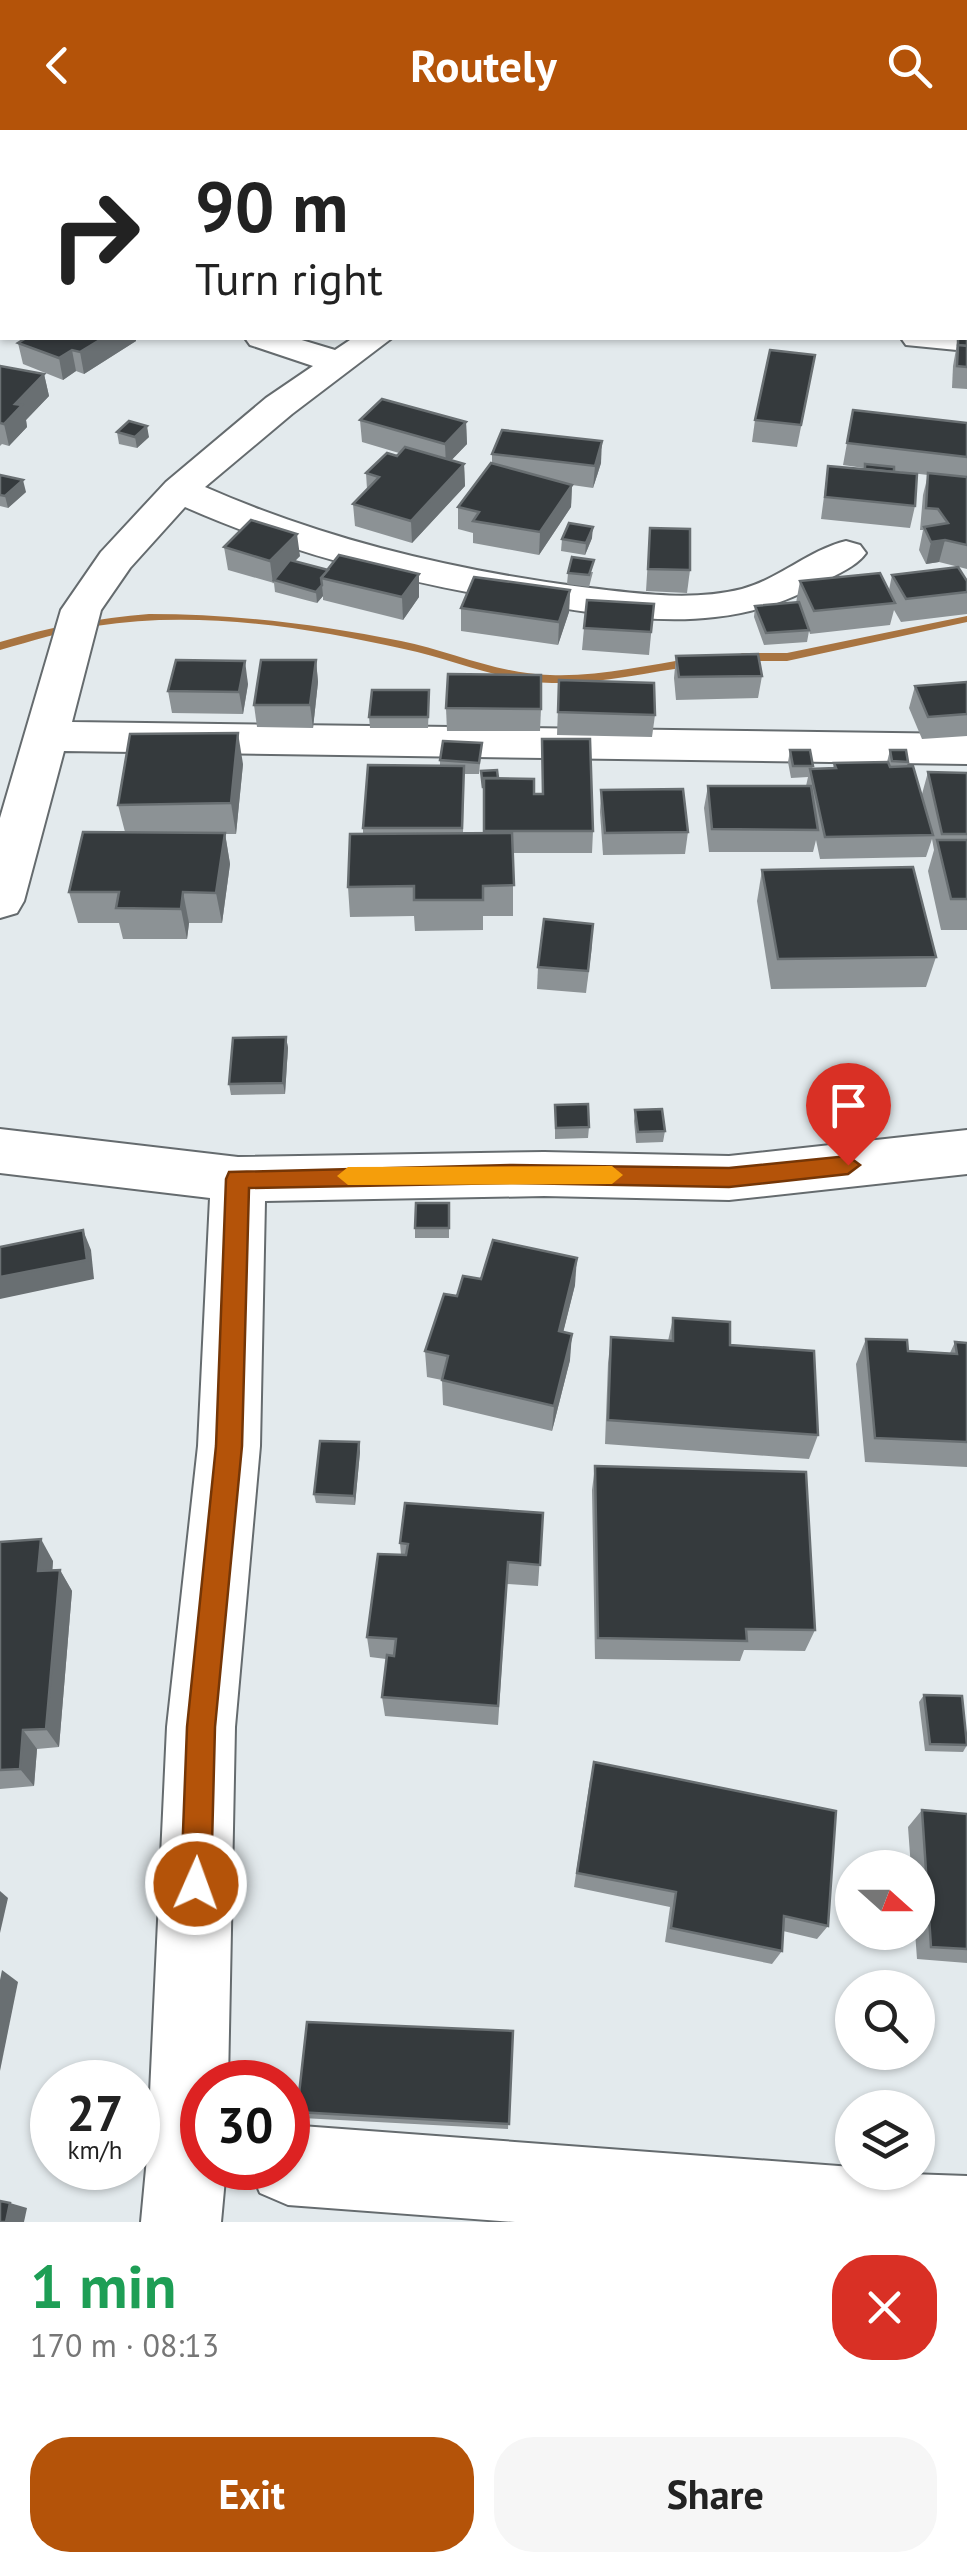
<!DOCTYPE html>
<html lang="en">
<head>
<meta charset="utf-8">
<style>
  body { margin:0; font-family:"PT Sans",sans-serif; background:#f6f6f6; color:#222; height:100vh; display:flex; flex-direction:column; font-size:38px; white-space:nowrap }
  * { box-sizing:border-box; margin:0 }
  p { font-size:32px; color:#767676 }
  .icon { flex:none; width:55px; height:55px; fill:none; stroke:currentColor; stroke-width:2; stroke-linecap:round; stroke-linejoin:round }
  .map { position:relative; height:2092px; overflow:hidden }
  .side { display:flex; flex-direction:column; background:#fff; flex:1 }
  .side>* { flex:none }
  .top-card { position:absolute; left:0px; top:0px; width:968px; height:210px; box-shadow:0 2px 8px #0004; background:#fff; color:#222; overflow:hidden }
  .needle { width:65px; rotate:111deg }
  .tools { position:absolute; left:835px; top:1720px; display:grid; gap:20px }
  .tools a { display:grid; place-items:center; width:100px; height:100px; border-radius:50%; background:#fff; box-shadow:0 2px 8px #0004; font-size:50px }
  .speed { position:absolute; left:30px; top:1930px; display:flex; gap:20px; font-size:50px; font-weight:700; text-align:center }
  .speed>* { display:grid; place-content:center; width:130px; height:130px; border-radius:50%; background:#fff; box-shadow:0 2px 8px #0004; line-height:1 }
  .speed small { font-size:25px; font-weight:400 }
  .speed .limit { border:15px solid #d22; background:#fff; color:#111 }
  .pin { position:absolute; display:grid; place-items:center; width:85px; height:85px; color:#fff; margin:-102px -42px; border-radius:50% 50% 50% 0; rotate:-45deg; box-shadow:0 0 10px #0007 }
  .pin .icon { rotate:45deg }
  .me { position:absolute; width:110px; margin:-55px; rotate:2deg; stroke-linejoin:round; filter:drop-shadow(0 0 8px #0008) }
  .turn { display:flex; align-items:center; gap:35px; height:210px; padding:0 30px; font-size:45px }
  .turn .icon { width:130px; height:130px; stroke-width:2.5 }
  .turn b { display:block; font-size:70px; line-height:85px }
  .round { display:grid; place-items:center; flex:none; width:105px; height:105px; border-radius:40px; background:#f6f6f6 }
  .overview { display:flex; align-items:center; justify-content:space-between; height:170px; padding:0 30px }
  h1 { font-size:60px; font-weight:700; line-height:75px; color:#1e9e55 }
  .primary-button { display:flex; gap:20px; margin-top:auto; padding:20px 30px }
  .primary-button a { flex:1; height:115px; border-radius:40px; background:#b45309; color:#fff; font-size:40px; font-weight:700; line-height:115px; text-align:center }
  .primary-button a+a { background:#f6f6f6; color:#222 }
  header { display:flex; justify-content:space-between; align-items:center; height:130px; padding:0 30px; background:#b45309; color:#fff; font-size:45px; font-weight:700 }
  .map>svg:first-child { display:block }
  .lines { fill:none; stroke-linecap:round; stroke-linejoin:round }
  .stream { fill:#a87441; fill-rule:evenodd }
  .minor-casing { stroke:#656b6e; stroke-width:4 }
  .minor { fill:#fff; fill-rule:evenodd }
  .wall { fill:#8c9295 }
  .shaded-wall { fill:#696f72 }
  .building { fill:#353a3d; stroke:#696f72; stroke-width:2.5 }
  .route { fill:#b45309; stroke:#753606; stroke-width:2.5 }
  .slow { fill:#f59e0b }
</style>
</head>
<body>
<header><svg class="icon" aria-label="back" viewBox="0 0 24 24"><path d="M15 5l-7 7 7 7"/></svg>Routely<svg class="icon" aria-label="search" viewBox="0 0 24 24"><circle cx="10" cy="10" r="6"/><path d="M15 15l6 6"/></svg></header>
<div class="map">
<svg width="967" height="2092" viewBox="0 0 967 2092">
  <rect width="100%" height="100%" fill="#e3eaed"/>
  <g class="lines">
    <g class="stream">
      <path d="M149,484C234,484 317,494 401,511C450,521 499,544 550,545C598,547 647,535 695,528L701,532L695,536C648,542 600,554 552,553C502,552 453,529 404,519C305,497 197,480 96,496C63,501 32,511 0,520V512C50,497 98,488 149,484Z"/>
      <polygon points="967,486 967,492 787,531 742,531 736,527 742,523 787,523"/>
    </g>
    <g class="minor-casing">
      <g id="minor">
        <polygon points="0,111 2,112 2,132 0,131"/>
        <polygon points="965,201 967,221 906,215 901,208 965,208"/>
        <path d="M245,208H295L335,220L353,208H392L292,284L205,357C325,410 452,440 582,457C633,463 690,472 742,459C779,449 809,420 846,411L860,415L866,423C856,437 837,444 823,452C789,471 754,483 715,487C658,494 599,484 542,475C420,456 298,427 185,377L130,438L101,480L72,592L967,604V634L64,621L24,771L17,783L0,788V688L61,480L101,422L166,352L266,268L313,236L250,215Z"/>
        <polygon points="0,999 238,1027 544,1022 729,1026 967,1000 967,1044 729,1070 544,1066 265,1071 260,1316 235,1597 228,1952 202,1952 202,2038 226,2038 221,2092 141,2092 147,2028 167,1597 198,1316 210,1068 0,1043"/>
        <polygon points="288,1995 852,2037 852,2042 967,2046 967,2092 515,2092 288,2075 260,2063 249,2038 288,2038"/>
      </g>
    </g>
    <use href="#minor" class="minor"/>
  </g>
  <g class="wall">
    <polygon points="0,0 44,0 39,2 2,2 2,7 0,6"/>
    <polygon points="284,0 364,0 360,2 284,2"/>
    <polygon points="26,208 136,208 136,211 84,244 76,241 63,250 23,234 18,213"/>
    <polygon points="958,208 967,208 967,259 952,258 953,236"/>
    <polygon points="0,236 44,244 49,266 26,290 27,297 9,316 2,314 0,316"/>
    <polygon points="811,246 797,317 752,312 755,290"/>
    <polygon points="853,280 967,293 967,439 939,432 926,434 919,420 923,400 920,400 923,365 928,345 894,341 915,376 910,398 821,389 828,336 864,339 864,338 843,335"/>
    <polygon points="360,290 466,292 467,314 451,330 464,334 465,356 412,413 355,396 353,374 367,359 366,343 399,323 362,312"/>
    <polygon points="117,302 149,307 137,318 119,314"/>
    <polygon points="492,324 601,333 593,358 572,355 571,377 539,425 473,413 473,403 458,399 458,377 492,333"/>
    <polygon points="0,345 26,362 8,378 0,376"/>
    <polygon points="650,398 690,440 687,463 646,461"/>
    <polygon points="592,408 585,425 561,421 562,409"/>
    <polygon points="224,417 300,426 294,431 419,467 403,490 323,470 323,466 317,473 275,462 274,453 228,440"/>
    <polygon points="593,442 589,457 567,454 568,443"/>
    <polygon points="892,445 967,462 967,484 901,492 894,480 890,495 810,504 809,501 807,512 764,515 754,487 755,476 796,473 800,451 889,460"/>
    <polygon points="570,460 569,482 558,515 461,501 461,478"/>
    <polygon points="654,474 649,525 582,520 584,498"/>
    <polygon points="676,526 762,546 758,568 676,570 674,548"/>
    <polygon points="316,530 318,552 313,598 257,597 254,575"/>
    <polygon points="559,550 655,585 652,607 557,605"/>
    <polygon points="967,552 967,606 922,609 909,578 915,556"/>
    <polygon points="248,554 243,584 172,583 168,561"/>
    <polygon points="429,572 428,598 370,598 369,587"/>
    <polygon points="446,578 541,579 540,601 447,601"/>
    <polygon points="542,609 593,701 592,723 513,723 513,786 483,786 483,800 415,801 414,786 350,787 348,757 363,704 363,698 440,636 440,630 482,613 479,644 464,644 463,703 484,703 484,669 481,641 534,664 542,664"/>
    <polygon points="790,620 813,636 812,639 833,638 834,633 887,632 890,620 908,632 907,636 922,664 928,642 967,643 967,800 941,800 928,741 934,720 932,709 926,727 820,729 816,710 813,722 709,722 704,678 708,656 806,656 808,647 791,648 788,632"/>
    <polygon points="243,634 236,704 225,704 230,734 222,793 189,793 187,809 123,809 119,793 78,793 69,762 125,702 118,675"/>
    <polygon points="601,660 688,702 685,724 603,725 600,682"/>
    <polygon points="762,740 936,827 926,857 771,859 757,771"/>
    <polygon points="592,816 586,863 537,859 538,837"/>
    <polygon points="286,907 288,918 285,964 231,965 229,954"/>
    <polygon points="555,975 589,997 588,1008 555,1009"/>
    <polygon points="635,980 665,1001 663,1012 636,1013 634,991"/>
    <polygon points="449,1073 449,1108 415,1108 415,1098"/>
    <polygon points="481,1149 575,1155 563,1202 570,1230 552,1301 443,1275 442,1250 427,1247 425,1221 457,1166"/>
    <polygon points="673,1188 730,1215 818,1305 809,1329 605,1314 608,1233 611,1207 668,1211"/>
    <polygon points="866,1209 908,1221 950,1223 955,1212 967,1213 967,1337 865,1332 856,1234"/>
    <polygon points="359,1312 360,1322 355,1375 316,1373 314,1364"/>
    <polygon points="595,1336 815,1500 805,1521 744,1520 740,1531 595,1529 592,1360"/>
    <polygon points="543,1383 538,1456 507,1454 498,1595 385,1586 382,1567 386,1529 370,1527 367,1507 401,1425 400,1413"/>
    <polygon points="0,1412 53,1431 52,1440 60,1440 72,1461 59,1617 37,1619 34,1656 0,1659"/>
    <polygon points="924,1565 967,1615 963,1622 925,1621 919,1572"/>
    <polygon points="590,1650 828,1796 817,1809 783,1801 782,1821 772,1834 665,1812 670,1777 574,1757"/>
    <polygon points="922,1680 967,1684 967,1833 917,1829 915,1802 918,1802 918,1738 911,1738 908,1697"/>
    <polygon points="513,1901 508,1999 302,1988 297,1982"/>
  </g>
  <g class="shaded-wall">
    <polygon points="15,0 44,0 39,2 16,2"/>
    <polygon points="326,0 364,0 360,2 321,2"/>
    <polygon points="103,208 136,208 136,211 84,244 80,222"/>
    <polygon points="72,220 76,241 63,250 59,228"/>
    <polygon points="44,244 49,266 26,290 27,297 9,316 4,294 15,274"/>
    <polygon points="466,292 467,314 446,336 445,314"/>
    <polygon points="147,296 149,307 137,318 135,307"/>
    <polygon points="602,311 601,333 593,358 595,336"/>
    <polygon points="464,334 465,356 412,413 411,391"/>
    <polygon points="23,350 26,362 8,378 5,366"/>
    <polygon points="572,355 571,377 539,425 540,402"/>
    <polygon points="593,397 592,408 585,425 586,413"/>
    <polygon points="297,404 300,426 276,451 274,450 273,454 270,431"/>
    <polygon points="945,410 939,432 926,434 931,412"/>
    <polygon points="419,444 419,467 403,490 402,467"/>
    <polygon points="322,455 323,466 317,473 316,462"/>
    <polygon points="570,460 569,482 558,515 559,492"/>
    <polygon points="316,530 318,552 313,598 310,575"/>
    <polygon points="245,531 248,554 243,584 239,562"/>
    <polygon points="238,603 243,634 236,704 231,673"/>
    <polygon points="225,703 230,734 222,793 216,763"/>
    <polygon points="183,762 189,793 187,809 181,779"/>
    <polygon points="286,907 288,918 285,964 283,953"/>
    <polygon points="83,1100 91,1120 94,1149 0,1169 0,1147"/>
    <polygon points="577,1128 575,1155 557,1227 559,1201"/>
    <polygon points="572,1204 570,1230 552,1301 554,1276"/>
    <polygon points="359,1312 360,1322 355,1375 354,1366"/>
    <polygon points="41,1409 53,1431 51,1462 38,1441"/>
    <polygon points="60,1440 72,1461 59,1617 46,1599"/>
    <polygon points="23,1600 37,1619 34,1656 20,1639"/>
    <polygon points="0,1761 8,1768 0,1803"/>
    <polygon points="2,1840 18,1852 0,1941 0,1850"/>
    <polygon points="10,2073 27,2078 24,2092 6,2092"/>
  </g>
  <g class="building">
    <polygon points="171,0 244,0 240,2 167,2"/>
    <polygon points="413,0 440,0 449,2 409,2"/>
    <polygon points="0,60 2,60 2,80 0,79"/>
    <polygon points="26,208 103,208 80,222 72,220 59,228 18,213"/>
    <polygon points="958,208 967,208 967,216 958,215"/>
    <polygon points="958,215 967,216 967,237 957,236"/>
    <polygon points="770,220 815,225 801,295 755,290"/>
    <polygon points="0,236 44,244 15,274 22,275 4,294 0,293"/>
    <polygon points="382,269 466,292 445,314 360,290"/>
    <polygon points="853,280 967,293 967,327 847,313"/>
    <polygon points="129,291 147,296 135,307 117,302"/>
    <polygon points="502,300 602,311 595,336 492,324"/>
    <polygon points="405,317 464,334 411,391 353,374 379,347 366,343 387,323 397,326"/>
    <polygon points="491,333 572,355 540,402 473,391 479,382 458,377"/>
    <polygon points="865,334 894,337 894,342 865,339"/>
    <polygon points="828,336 917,344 915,376 825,367"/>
    <polygon points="928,343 967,347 967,415 945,410 931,412 924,397 948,393 938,379 926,378"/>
    <polygon points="0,345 23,350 5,366 0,365"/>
    <polygon points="251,390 297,404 270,431 224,417"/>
    <polygon points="569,393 593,397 586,413 562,409"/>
    <polygon points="650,398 690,399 690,440 648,439"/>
    <polygon points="339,425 419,444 402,467 321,448"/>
    <polygon points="572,427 594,430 589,445 568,443"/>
    <polygon points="290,430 328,440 321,448 322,455 316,462 274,450"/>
    <polygon points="958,437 967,451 967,462 906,469 892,445"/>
    <polygon points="880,443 895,473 814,481 800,451"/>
    <polygon points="474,447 570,460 559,492 461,478"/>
    <polygon points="587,470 654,474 651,502 584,498"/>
    <polygon points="799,472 809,500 766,503 755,476"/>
    <polygon points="758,524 762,546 679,547 676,526"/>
    <polygon points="176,530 245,531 239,562 168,561"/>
    <polygon points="261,530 316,530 310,575 254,575"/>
    <polygon points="448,544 541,545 541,579 446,578"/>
    <polygon points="559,550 654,553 655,585 558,582"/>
    <polygon points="967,552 967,584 928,587 915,556"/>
    <polygon points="372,560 429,560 428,587 369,587"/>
    <polygon points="238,603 231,673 118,675 130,604"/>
    <polygon points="542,609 590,609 593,701 484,701 484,648 534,649 534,664 543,664"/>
    <polygon points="443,611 482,613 479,633 440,630"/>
    <polygon points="790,620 810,620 813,636 793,636"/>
    <polygon points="890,620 906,620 908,632 892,631"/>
    <polygon points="888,632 890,637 913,636 933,705 825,707 810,639 836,638 834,633"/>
    <polygon points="368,635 464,636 462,698 363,698"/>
    <polygon points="497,640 498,648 484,648 483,658 481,641"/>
    <polygon points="928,642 967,643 967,704 942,704"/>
    <polygon points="708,656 811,656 818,700 712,699"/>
    <polygon points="683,659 688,702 605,703 601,660"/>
    <polygon points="83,702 225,703 216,763 183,762 181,779 116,778 119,762 69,762"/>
    <polygon points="512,703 514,755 483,756 483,770 414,770 414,756 348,757 350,704"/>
    <polygon points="937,710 967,710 967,769 951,769"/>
    <polygon points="913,737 936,827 778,829 762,740"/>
    <polygon points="544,789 593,794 588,841 538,837"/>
    <polygon points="286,907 283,953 229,954 233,908"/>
    <polygon points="588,974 589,997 556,998 555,975"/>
    <polygon points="662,979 665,1001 638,1002 635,980"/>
    <polygon points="416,1073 449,1073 449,1098 415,1098"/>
    <polygon points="83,1100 87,1130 0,1147 0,1117"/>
    <polygon points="493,1110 577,1128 559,1201 572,1204 554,1276 442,1250 448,1226 425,1221 444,1164 457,1166 463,1146 481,1149"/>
    <polygon points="673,1188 730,1192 730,1215 814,1221 818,1305 608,1290 611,1207 673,1211"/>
    <polygon points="866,1209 907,1210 908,1221 957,1224 955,1212 967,1213 967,1312 875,1308"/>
    <polygon points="320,1311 359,1312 354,1366 314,1364"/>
    <polygon points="595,1336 806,1342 815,1500 746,1499 747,1511 598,1508"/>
    <polygon points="405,1373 543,1383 540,1435 508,1432 498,1576 382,1567 387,1525 394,1526 396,1509 367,1507 378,1424 406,1425 408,1414 400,1413"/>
    <polygon points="41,1409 38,1441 60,1440 46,1599 23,1600 20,1639 0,1640 0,1412"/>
    <polygon points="924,1565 962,1566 967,1615 930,1614"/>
    <polygon points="594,1632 836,1681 828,1796 784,1786 782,1821 671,1798 676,1762 577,1743"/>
    <polygon points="922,1680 967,1684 967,1819 931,1817"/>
    <polygon points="307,1892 513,1901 509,1994 297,1982"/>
    <polygon points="0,2071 10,2073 6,2092 0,2092"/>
  </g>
  <polygon class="route" points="848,1026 860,1035 848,1044 729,1057 513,1053 249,1058 242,1316 215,1597 211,1754 206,1764 196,1769 185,1764 181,1754 187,1597 216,1316 226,1049 229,1042 513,1035 729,1038"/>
  <polygon class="slow" points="612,1036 623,1045 612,1054 348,1055 337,1046 348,1037"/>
</svg>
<div class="tools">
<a><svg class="needle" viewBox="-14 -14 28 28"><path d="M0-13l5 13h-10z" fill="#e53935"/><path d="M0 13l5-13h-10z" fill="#767676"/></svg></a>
<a><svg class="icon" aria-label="search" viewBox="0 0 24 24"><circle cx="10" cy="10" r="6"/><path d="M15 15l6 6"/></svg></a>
<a><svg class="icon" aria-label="layers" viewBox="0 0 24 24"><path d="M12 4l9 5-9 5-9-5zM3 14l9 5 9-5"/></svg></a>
</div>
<div class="speed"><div>27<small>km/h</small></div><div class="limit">30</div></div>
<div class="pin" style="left:848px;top:1035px;background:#d93025"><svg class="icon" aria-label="arrive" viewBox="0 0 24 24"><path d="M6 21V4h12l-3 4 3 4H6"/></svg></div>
<svg class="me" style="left:196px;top:1754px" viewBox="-20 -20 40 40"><circle r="17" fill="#b45309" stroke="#fff" stroke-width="3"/><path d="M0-11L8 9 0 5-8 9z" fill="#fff"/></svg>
<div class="top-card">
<div class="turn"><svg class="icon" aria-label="right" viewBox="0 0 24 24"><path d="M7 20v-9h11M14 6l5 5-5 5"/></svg><div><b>90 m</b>Turn right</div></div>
</div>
</div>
<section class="side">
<div class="overview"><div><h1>1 min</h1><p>170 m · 08:13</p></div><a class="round" style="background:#d93025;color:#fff"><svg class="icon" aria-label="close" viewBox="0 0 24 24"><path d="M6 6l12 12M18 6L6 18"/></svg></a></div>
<div class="primary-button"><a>Exit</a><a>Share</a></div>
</section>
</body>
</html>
